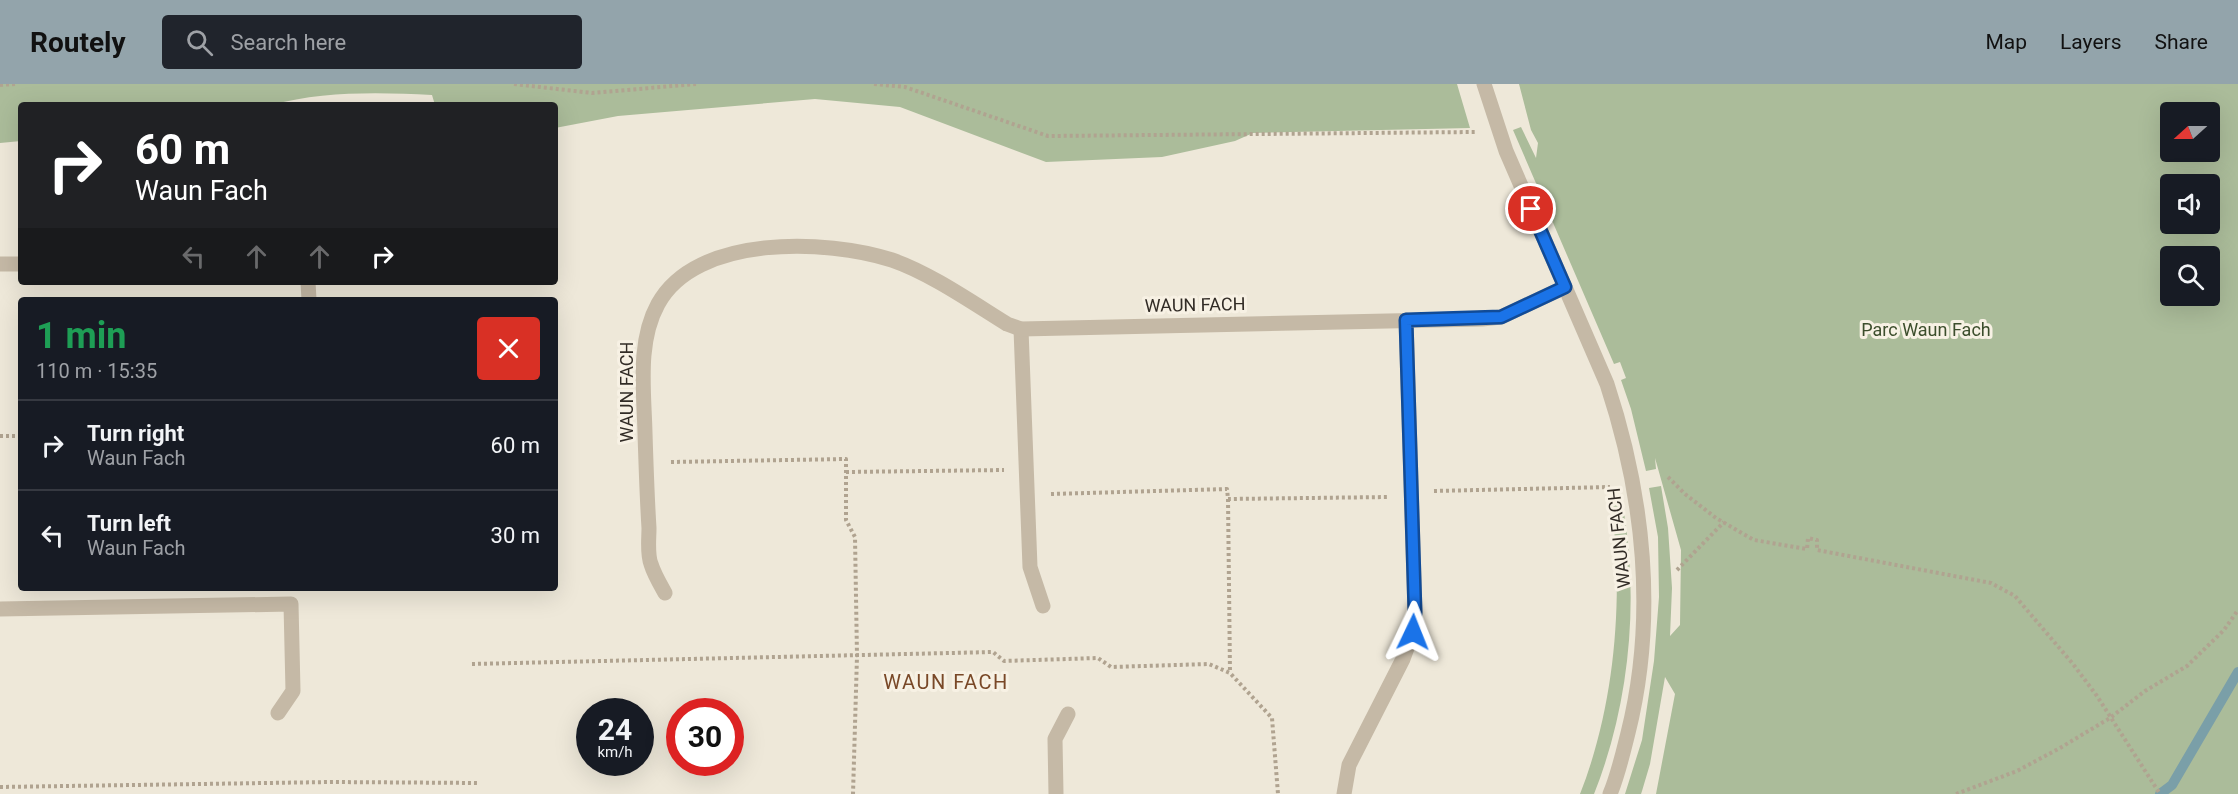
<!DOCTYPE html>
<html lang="en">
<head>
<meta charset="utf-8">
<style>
  body { margin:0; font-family:Roboto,sans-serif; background:#20242c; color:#f1f3f6; height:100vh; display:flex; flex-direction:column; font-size:22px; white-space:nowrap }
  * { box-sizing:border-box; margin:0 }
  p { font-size:20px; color:#9ea1a6 }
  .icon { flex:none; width:33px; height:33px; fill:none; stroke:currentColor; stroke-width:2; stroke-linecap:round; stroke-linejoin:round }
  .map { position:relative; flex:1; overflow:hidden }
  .side { position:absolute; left:18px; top:213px; width:540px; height:294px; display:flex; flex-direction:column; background:#171b24; border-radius:6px; box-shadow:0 6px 24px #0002 }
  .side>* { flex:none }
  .top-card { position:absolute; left:18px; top:18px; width:540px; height:183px; border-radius:6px; box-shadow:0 6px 24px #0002; background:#202124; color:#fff; overflow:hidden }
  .needle { width:39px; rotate:249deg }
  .tools { position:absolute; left:2160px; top:18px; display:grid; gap:12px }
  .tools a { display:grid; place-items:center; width:60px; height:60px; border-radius:6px; background:#171b24; box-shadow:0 6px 24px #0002; font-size:30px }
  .speed { position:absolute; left:576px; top:614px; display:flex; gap:12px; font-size:30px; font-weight:700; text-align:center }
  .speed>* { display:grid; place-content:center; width:78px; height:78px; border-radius:50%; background:#171b24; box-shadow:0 6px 24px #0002; line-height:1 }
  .speed small { font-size:15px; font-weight:400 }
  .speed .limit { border:9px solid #d22; background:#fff; color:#111 }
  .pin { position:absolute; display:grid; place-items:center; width:51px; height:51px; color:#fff; margin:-26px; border:3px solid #fff; border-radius:50%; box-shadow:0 2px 6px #0007 }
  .me { position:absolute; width:66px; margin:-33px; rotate:2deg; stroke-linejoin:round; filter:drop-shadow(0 0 4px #0008) }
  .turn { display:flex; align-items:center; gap:21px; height:126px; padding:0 18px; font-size:27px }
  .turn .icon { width:78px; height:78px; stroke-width:2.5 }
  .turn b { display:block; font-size:42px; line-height:51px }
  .lanes { display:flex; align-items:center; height:57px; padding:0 18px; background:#0003; justify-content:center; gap:30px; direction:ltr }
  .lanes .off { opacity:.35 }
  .round { display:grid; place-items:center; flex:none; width:63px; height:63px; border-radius:6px; background:#20242c }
  .overview { display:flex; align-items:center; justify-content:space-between; height:102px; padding:0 18px }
  h1 { font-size:36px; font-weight:700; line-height:45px; color:#1e9e55 }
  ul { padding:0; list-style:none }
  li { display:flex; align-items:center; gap:18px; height:90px; padding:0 18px; border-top:2px solid #363941 }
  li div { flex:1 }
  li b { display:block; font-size:22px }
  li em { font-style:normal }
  header { display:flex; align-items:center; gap:36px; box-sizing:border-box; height:84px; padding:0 30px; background:#93a4ab; color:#111 }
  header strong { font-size:28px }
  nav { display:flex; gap:33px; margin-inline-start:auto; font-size:21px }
  .search { width:420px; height:54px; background:#20242c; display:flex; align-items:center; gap:15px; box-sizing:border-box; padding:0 21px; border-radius:6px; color:#9ea1a6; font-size:22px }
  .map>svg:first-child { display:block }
  .green { fill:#abbc9a; fill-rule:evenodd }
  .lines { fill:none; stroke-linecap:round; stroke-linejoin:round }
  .stream { stroke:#7a9fa8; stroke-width:10 }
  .path { stroke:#b0a390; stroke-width:4; stroke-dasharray:3 3; stroke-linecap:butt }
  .minor { stroke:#c5b9a6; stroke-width:15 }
  .route-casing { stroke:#114b97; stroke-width:15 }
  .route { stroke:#1a73e8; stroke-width:10 }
  .labels { text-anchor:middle; stroke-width:6; stroke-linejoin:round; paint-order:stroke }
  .street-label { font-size:18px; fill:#322c26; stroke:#f7f1e4 }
  .park-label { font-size:18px; fill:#3c4e2c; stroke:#f7f1e4 }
  .neighbourhood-label { font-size:20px; letter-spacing:1.5px; fill:#794827; stroke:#f7f1e4 }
</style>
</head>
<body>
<header>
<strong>Routely</strong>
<div class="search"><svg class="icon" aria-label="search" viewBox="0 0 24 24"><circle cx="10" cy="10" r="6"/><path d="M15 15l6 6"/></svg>Search here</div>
<nav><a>Map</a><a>Layers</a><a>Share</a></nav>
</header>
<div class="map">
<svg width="2238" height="710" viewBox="0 0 2238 710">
  <rect width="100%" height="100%" fill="#eee8d9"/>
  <g class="green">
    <path d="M0,0H1457L1470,44L1253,49L1235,57L1162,73L1046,78L900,23L815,15L618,32L555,44V21H435L432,11C379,8 322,7 271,21H21V57L0,59Z"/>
    <path d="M1519,0H2238V710H1656L1675,610L1665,593L1650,680L1642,707L1641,710H1625L1642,656L1654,577L1659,513L1658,453L1649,404L1661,402L1668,444L1672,504L1670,552L1680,541L1681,466L1655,374L1656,385L1646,387L1631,325L1621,296L1626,294L1620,278L1614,280L1513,46L1521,43L1536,74L1538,59L1531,46ZM2210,28V68H2170V28ZM2210,100V140H2170V100ZM2210,172V212H2170V172Z"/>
    <path d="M1621,411C1640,509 1631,617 1594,710H1580C1610,634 1620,548 1616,466C1615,448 1611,430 1609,412Z"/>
  </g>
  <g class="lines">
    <polyline class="stream" points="2160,710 2172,701 2238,588"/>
    <g class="path">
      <polyline points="514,0 592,9 696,0"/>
      <polyline points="874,0 905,3 1048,52 1475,48"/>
      <polyline points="0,1 16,0"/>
      <polyline points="0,352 21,352"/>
      <polyline points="671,378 846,375 846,436 855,453 857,572 853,710"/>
      <polyline points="846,388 1004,386"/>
      <polyline points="1668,393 1685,410 1716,434 1754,456 1807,465 1808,454 1817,456 1817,466 1991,499 2015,512 2073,580 2097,612 2160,710"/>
      <polyline points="1434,407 1610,403"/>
      <polyline points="1051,410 1227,405 1228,415 1389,413"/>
      <polyline points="1228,415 1230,589"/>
      <polyline points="1677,486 1724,438"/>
      <polyline points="472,580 993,568 1004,577 1098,574 1111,583 1209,580 1230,589 1272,634 1278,710"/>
      <polyline points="0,703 332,698 479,699"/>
      <polyline points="1956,710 2017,687 2060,664 2110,634 2145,607 2187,582 2224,546 2238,526"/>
    </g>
    <g class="minor">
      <path d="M1484,0L1506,67L1607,300C1644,412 1657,533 1628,649C1623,669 1618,691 1610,710"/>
      <polyline points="0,180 21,180"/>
      <polyline points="308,198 309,216"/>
      <polyline points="1021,245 1030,483 1043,522"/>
      <path d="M665,509C660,500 654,490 651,480C647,470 649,455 649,444C647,413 646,381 645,349C644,307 637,258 658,220C696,150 827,155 892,176C930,189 973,219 1007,240L1021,245L1482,235L1501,233L1565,203"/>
      <polyline points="0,525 291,520 293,607 278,629"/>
      <polyline points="1056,710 1055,655 1068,630"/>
      <polyline points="1344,710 1349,681 1403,575 1413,548 1415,528 1406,236"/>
    </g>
  </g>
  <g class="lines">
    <g class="route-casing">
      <polyline id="route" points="1413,548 1415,528 1406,236 1501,233 1565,203 1531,125"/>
    </g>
    <use href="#route" class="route"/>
  </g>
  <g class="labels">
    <g class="street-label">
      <text transform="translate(1195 221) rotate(-1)" y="6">WAUN FACH</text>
      <text transform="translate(627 308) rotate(-90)" y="6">WAUN FACH</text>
      <text transform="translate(1619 454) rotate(-96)" y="6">WAUN FACH</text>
    </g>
    <g class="park-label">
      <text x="1926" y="252">Parc Waun Fach</text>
    </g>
    <g class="neighbourhood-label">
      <text x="946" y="605">WAUN FACH</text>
    </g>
  </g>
</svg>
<div class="tools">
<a><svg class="needle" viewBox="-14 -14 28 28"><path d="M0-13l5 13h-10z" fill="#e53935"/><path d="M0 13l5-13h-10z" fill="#9ea1a6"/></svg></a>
<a><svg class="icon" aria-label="sound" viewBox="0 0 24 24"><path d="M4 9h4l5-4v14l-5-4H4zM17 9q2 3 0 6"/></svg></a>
<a><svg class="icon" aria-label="search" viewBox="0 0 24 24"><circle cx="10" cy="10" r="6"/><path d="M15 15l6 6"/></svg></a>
</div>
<div class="speed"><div>24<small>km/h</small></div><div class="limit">30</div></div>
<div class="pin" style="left:1531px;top:125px;background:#d93025"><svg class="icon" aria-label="arrive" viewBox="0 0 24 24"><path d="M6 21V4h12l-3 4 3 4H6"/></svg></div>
<svg class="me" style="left:1413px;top:548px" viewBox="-20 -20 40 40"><path d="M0-17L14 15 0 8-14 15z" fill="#1a73e8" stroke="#fff" stroke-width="4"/></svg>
<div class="top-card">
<div class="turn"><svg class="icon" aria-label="right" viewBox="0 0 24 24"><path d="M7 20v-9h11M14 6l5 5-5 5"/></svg><div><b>60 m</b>Waun Fach</div></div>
<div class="lanes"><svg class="icon off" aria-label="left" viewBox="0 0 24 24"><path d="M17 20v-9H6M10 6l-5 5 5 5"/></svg><svg class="icon off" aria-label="ahead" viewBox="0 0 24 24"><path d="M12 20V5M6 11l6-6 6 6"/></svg><svg class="icon off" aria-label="ahead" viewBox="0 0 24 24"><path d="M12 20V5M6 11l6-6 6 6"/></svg><svg class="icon" aria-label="right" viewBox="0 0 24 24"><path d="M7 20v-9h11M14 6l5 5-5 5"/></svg></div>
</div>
<section class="side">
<div class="overview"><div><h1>1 min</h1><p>110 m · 15:35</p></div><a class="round" style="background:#d93025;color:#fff"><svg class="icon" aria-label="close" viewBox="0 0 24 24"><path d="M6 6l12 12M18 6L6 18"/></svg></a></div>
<ul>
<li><svg class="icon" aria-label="right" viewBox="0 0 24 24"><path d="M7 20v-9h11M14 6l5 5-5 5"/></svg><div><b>Turn right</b><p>Waun Fach</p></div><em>60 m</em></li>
<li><svg class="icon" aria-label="left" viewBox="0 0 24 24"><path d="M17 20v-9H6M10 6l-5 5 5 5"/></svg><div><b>Turn left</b><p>Waun Fach</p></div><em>30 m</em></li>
</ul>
</section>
</div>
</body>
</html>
